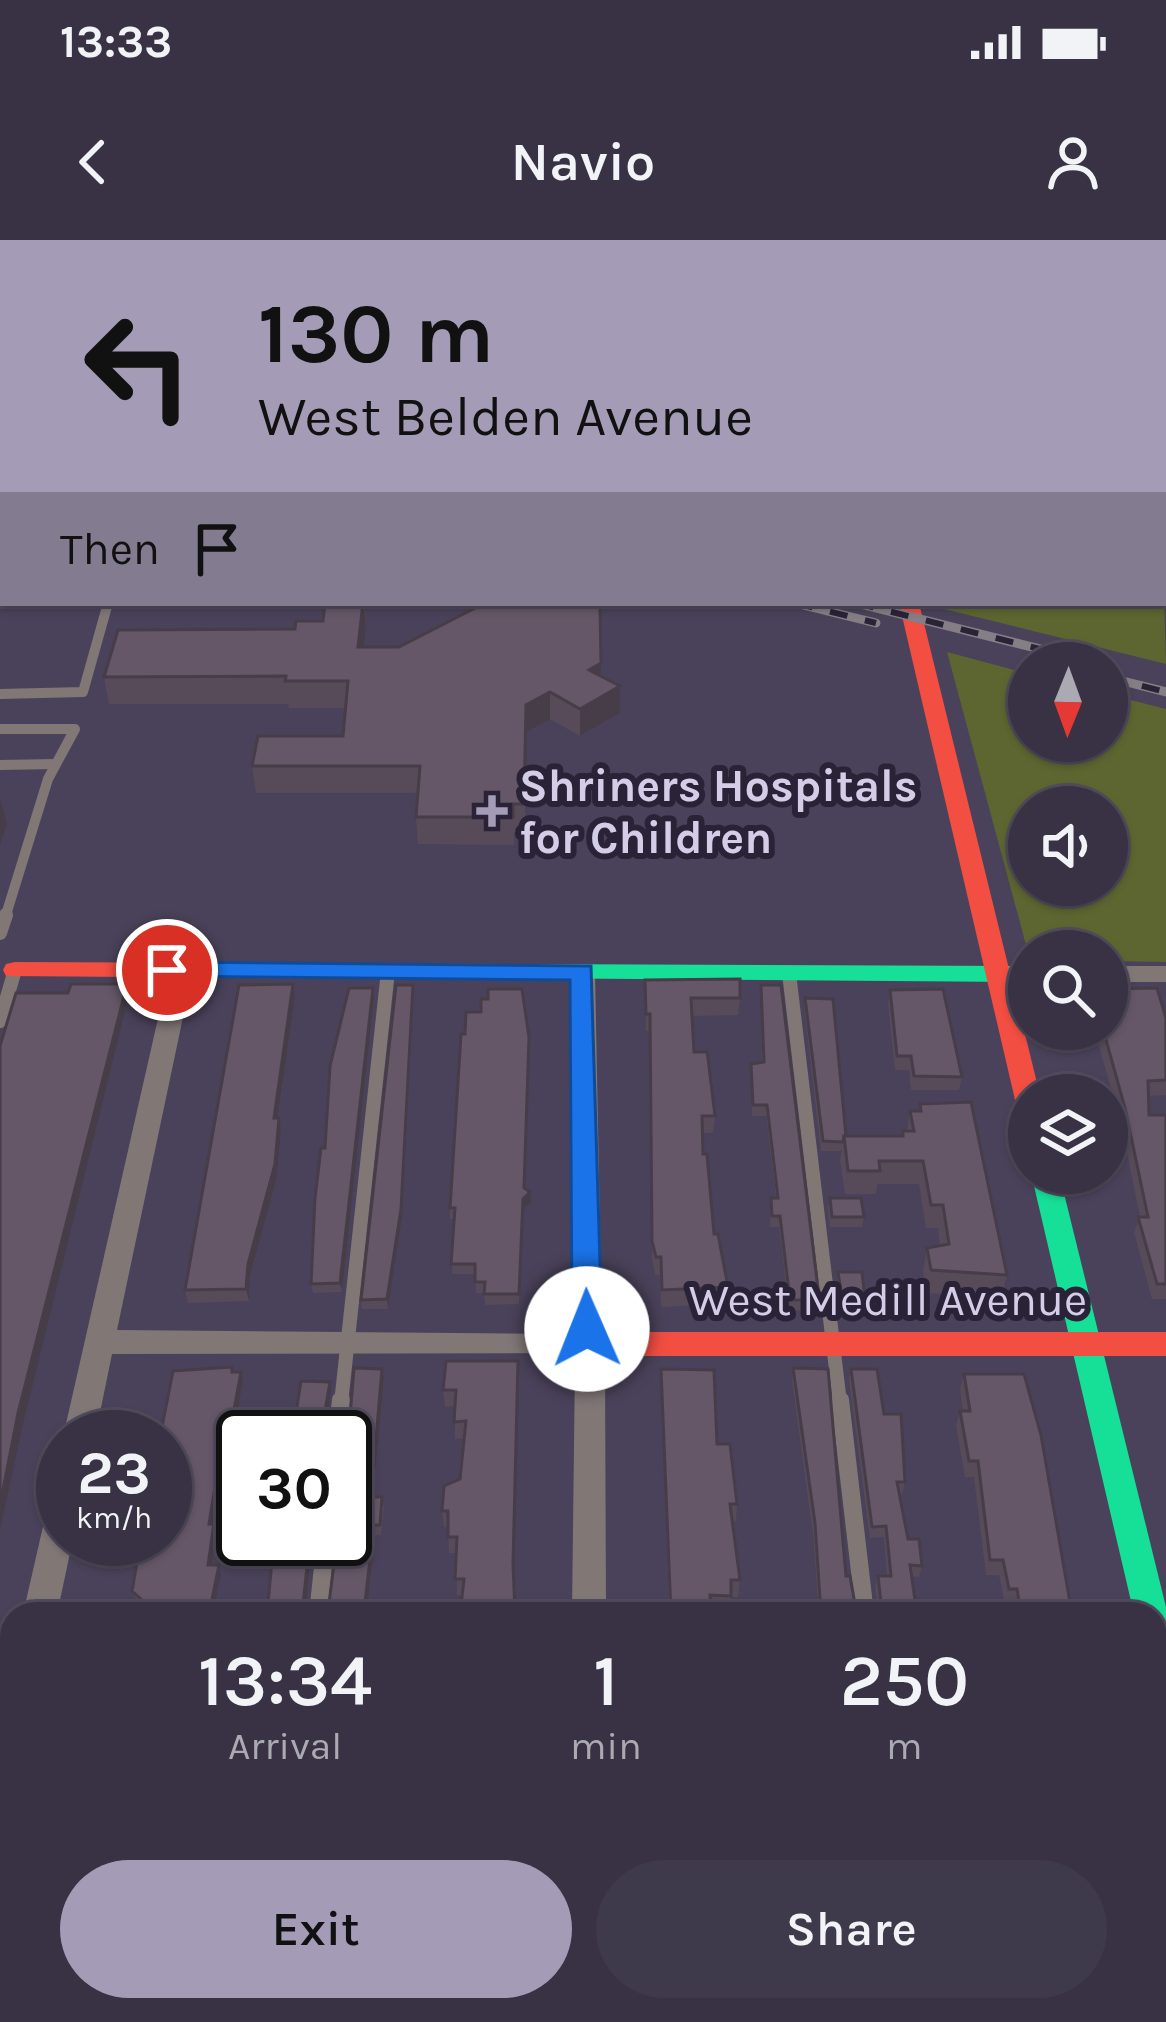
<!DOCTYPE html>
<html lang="en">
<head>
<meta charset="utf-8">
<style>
  body { margin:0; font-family:Karla,sans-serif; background:#3f3a4b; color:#f1f3f6; height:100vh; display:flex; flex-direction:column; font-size:45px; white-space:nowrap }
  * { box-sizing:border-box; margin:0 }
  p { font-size:39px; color:#abaab2 }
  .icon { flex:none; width:66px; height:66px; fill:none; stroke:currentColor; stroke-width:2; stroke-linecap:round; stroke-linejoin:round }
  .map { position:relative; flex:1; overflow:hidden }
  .details { position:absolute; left:0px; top:1362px; width:1167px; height:420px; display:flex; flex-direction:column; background:#383244; border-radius:36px 36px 0 0; box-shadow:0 3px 9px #0004,0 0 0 3px #524d5d }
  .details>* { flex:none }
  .top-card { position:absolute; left:0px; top:0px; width:1167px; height:366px; box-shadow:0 3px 9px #0004,0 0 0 3px #524d5d; background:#a49cb6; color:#111; overflow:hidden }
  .needle { width:78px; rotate:181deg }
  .tools { position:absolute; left:1008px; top:402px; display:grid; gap:24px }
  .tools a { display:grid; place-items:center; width:120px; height:120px; border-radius:50%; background:#383244; box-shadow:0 3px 9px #0004,0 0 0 3px #524d5d; font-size:60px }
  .speed { position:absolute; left:36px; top:1170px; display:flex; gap:24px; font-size:60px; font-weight:700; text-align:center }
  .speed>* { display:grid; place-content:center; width:156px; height:156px; border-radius:50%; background:#383244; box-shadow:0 3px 9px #0004,0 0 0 3px #524d5d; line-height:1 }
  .speed small { font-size:30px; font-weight:400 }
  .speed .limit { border:6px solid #111; border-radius:18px; background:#fff; color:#111 }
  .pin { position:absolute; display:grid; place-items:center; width:102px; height:102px; color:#fff; margin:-51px; border:6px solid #fff; border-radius:50%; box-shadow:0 3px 12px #0007 }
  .me { position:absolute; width:132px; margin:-66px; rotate:359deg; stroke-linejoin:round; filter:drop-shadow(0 0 9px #0008) }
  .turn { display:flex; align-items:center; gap:42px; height:252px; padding:0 60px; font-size:54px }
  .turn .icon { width:156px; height:156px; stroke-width:2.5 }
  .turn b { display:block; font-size:84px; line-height:102px }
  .then { display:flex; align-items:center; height:114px; padding:0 60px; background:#0003; gap:24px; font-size:45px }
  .eta { display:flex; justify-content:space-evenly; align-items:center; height:204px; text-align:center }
  .eta b { font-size:72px; font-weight:600; line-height:84px }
  .cta { display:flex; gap:24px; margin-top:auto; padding:24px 60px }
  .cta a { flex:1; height:138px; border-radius:72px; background:#a49cb6; color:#111; font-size:48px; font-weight:600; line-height:138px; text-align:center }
  .cta a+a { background:#3f3a4b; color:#f1f3f6 }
  .status { display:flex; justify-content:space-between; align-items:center; height:84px; padding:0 60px; background:#383244; direction:ltr }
  .status svg { height:33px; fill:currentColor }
  header { display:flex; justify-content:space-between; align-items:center; height:156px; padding:0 60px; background:#383244; font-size:54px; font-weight:600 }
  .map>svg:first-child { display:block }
  .green { fill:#5d6530; fill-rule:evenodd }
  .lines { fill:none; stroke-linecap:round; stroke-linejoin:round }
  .lane-far3 { stroke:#817876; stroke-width:9 }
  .lane-far2 { stroke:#817876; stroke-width:10 }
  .lane-far1 { stroke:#817876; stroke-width:14 }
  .lane { stroke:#817876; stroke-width:18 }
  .street { fill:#817876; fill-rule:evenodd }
  .fast { fill:#16e098; fill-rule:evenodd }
  .slow { fill:#ffcf43; fill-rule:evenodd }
  .jam { fill:#f24e42; fill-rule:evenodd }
  .rail-casing { stroke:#857e84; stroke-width:9 }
  .rail { stroke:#2a2338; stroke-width:6; stroke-dasharray:18; stroke-linecap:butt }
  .wall { fill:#574b59 }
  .shaded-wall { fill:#473d48 }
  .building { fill:#655767; stroke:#473d48; stroke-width:3 }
  .route { fill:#1a73e8; stroke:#114b97; stroke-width:3 }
  .poi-dot { fill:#a49cb6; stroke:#2a2338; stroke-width:4.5 }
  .labels { text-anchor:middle; stroke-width:12; stroke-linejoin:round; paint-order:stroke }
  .poi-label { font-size:45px; font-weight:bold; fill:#d4cde8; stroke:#2a2338; text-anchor:start }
  .street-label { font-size:45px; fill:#d4cde8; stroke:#2a2338 }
</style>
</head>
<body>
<div class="status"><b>13:33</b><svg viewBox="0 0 49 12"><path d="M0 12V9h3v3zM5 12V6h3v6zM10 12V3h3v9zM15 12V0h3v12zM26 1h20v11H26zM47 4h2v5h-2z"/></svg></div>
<header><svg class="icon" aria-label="back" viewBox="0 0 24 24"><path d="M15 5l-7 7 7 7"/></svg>Navio<svg class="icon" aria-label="person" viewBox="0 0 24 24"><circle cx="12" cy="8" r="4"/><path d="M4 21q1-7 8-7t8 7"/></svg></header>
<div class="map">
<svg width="1166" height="1782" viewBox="0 0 1166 1782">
  <rect width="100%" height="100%" fill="#4a425a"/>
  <g class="green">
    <polygon points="1164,353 1166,424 936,367 935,363 1164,363"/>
    <path d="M947,412L1029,434V501H1107V454L1166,469V722L1107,721V711H1029V716ZM1029,567H1107V645H1029Z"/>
  </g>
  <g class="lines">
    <polyline class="lane-far3" points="0,7 5,0"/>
    <g class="lane-far2">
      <polyline points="0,454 83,452 108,363"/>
      <polyline points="0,489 75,489 48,539 5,678"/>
      <polyline points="0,525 56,524"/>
    </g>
    <g class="lane-far1">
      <polyline points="0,693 6,675"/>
      <polyline points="789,733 840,1163"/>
      <polyline points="0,781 15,730"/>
      <polyline points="341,1163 388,731"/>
    </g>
    <g class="lane">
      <polyline points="840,1160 865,1374"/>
      <polyline points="337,1197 341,1160"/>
      <polyline points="318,1374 326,1299"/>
      <polyline points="0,1428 12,1428"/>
    </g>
    <g class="street">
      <polygon points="777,0 899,0 897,3"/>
      <polygon points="965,0 1097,0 1095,3"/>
      <rect x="1164" y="340" width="2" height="12"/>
      <polygon points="181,722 193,730 117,1090 575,1094 571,732 583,724 592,726 595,732 602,1089 598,1097 581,1099 580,1112 590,1109 601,1112 605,1121 606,1374 572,1374 575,1121 579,1113 112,1114 95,1197 63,1197 169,730"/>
      <rect x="1107" y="726" width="59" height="16"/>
      <polygon points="63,1255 63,1299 73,1299 57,1374 23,1374 47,1269 52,1259"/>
      <polygon points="12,1484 12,1569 0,1573 0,1489"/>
      <polygon points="110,1770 150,1770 148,1782 108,1782"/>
      <rect x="668" y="1770" width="40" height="12"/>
    </g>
    <g class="fast">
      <polygon points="815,0 829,0 830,3 816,3"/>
      <polygon points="519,724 1029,726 1029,742 510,738 507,732"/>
      <polygon points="1031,933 1059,933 1166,1367 1166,1453 1155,1449 1155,1374 1134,1374"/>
      <rect x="1155" y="1657" width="11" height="38"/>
    </g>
    <rect class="slow" x="0" y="1648" width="12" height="38"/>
    <g class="jam">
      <polygon points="899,363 919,363 1040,855 1029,855 1029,873 1016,864"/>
      <polygon points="15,722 519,724 531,732 519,740 6,736 3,730 6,724"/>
      <polygon points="610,1092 1166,1092 1166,1116 610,1116 599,1112 595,1104 599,1096"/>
    </g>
    <g class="rail-casing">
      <g id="rail">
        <polyline points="795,363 876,383"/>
        <polyline points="856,363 1096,423"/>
        <polyline points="1107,437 1166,452"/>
      </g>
    </g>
    <use href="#rail" class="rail"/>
  </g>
  <g class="wall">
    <polygon points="325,363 364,363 366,385 363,407 601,436 620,473 580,496 550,479 527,492 525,592 514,592 514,605 418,604 416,577 418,553 256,553 252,526 343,496 345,468 289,468 288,464 109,464 104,437 323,381"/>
    <polygon points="645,740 740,758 738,775 692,776 694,812 715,876 713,893 702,893 703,914 714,994 728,1047 726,1064 661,1067 660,1035 655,1035 652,1018 650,791 646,791"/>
    <polygon points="761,745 819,1057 817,1068 814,1070 789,1071 779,987 770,987 771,958 776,958 766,876 752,876 751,824 762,823"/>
    <polygon points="890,750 962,837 959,850 911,850 909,830 895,830 888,763"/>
    <polygon points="414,755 402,978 388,1069 362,1069 361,1060"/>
    <polygon points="295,757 278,878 281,891 277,937 250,1036 249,1061 188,1063 185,1050"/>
    <polygon points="374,758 342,1052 313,1053 311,1044 325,908"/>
    <polygon points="805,758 846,896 902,896 903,891 907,891 910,871 919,871 920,864 1007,1035 1001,1058 926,1053 923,1031 927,1008 940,1006 938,988 926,988 919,944 877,944 876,954 845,954 840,919 842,911 821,911 804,767"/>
    <polygon points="488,759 525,948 531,963 523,969 519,1064 485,1065 484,1053 476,1053 475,1034 452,1034 454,979 450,979 450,968 465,794"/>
    <polygon points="1166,778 1166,855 1149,856 1149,875 1166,875 1166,1059 1152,1059 1134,992 1140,977 1121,883 1094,789 1107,789"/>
    <polygon points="830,958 864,977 862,987 830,987 828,968"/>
    <polygon points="838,1032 865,1059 864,1068 840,1068 837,1042"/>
    <polygon points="518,1121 519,1138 462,1355 457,1355 457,1313 449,1313 448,1287 444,1287 442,1271 460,1239 464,1198 455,1199 455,1166 445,1167 443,1150"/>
    <polygon points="793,1128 846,1336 856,1370 860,1374 819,1374 813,1294 792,1140"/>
    <polygon points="382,1129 384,1138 373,1257 384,1266 381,1295 375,1295 367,1371 362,1371 361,1374 322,1374 328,1372 347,1210 345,1210 345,1197"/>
    <polygon points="661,1129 717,1204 737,1264 736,1281 732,1281 740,1340 738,1357 731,1357 730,1372 669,1374"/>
    <polygon points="851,1129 884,1174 905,1242 902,1254 899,1253 908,1299 922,1326 919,1337 911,1336 878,1368 875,1347 878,1336 887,1336 884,1297 870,1298 849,1140"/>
    <polygon points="233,1132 241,1132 243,1142 231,1207 236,1217 232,1239 220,1238 213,1284 217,1293 212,1325 221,1335 213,1374 127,1374 138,1362 132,1351"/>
    <polygon points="964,1134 1072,1374 1014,1374 1012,1364 1005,1364 999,1335 986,1335 974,1237 965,1237 956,1186 960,1171 963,1171 960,1149"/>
  </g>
  <g class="shaded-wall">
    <polygon points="363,363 366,385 361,434 358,407"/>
    <polygon points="601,423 601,450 589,430"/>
    <polygon points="620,446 620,473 580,496 580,469"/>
    <polygon points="550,452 550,479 527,492 525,592 526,465"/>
    <polygon points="0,558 7,584 0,605"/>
    <polygon points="127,744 129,755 23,1184 0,1290 0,1265 18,1173"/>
    <polygon points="293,744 295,757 276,890 274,878"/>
    <polygon points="413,745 402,978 388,1069 387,1059"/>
    <polygon points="373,748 374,758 342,1052 340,1043"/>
    <polygon points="279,878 281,891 277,937 250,1036 249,1061 246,1049 248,1024"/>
    <polygon points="530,952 531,963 523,969 519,1064 523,959"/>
    <polygon points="518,1121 519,1138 514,1339 513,1323"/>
    <polygon points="382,1129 384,1138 372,1266 371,1257"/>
    <polygon points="241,1132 243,1142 229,1217 227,1207"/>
    <polygon points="330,1142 331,1151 324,1197 322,1188"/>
    <polygon points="234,1207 236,1217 232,1239 230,1229"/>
    <polygon points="218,1229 220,1238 211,1293 209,1284"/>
    <polygon points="214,1284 217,1293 210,1335 208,1325"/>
    <polygon points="374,1285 375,1295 367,1371 365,1362"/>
    <polygon points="310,1299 312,1299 305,1374 303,1364"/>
    <polygon points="219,1325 221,1335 213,1374 209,1374"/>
  </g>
  <g class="building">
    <polygon points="305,0 776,0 777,3 304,3"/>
    <polygon points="857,0 1009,0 1010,3 858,3"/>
    <polygon points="1055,0 1166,0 1166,175 1164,174 1164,3 1056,3"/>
    <polygon points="1164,189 1166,190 1166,306 1164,306"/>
    <polygon points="325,363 363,363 358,407 399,407 485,363 596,363 600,365 601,423 589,430 620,446 580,469 550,452 526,465 524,564 513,564 513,577 416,577 420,526 252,526 258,496 343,496 348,441 285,441 286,436 104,437 118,390 295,389 296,381 323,381"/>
    <polygon points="740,739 740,758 691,758 694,812 707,812 708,818 715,876 702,876 703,914 707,914 714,994 718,994 728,1047 662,1050 661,1017 656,1017 652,1001 650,774 646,774 645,740"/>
    <polygon points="71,744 127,744 18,1173 0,1265 0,806 16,753 68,753"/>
    <polygon points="293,744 274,878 279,878 275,924 248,1024 246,1049 185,1050 239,745"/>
    <polygon points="396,745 413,745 401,969 387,1059 361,1060"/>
    <polygon points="761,745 781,745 819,1057 815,1060 790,1060 780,976 772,976 771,958 778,958 767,865 753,865 751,824 764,822"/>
    <polygon points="349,748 373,748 340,1043 311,1044 315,958 321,908 325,908 330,826"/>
    <polygon points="1157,748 1166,778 1166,840 1148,841 1149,875 1166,875 1166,1044 1157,1044 1138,977 1148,977 1125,868 1103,789 1107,789 1107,749"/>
    <polygon points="488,749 522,749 529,797 524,948 530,952 523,959 519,1054 484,1054 485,1042 475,1042 475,1024 451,1024 455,968 450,968 461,794 465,794 466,772 481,772 481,759 488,759"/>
    <polygon points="943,749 962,837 914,836 911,816 897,816 890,750"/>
    <polygon points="805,758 833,759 846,896 844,896 843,902 823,901"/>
    <polygon points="971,862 1007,1035 931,1030 927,1008 949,1004 943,965 931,965 923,921 879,921 880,931 848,931 844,896 903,896 903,891 914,891 910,871 921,871 920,864"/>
    <polygon points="830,958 861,958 864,977 832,977"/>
    <polygon points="838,1032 862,1032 865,1059 842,1059"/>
    <polygon points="446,1121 518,1121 513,1323 515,1374 460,1374 464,1339 455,1339 457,1297 448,1297 448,1271 442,1271 444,1246 460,1239 466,1181 454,1182 456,1150 443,1150"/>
    <polygon points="232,1127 232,1132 241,1132 227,1207 234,1207 230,1229 218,1229 209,1284 214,1284 208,1325 219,1325 209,1374 127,1374 141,1359 132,1351 141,1299 165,1299 165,1197 160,1197 173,1131"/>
    <polygon points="354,1128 382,1129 371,1257 382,1257 380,1285 374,1285 365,1362 360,1362 359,1374 322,1374 328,1372 337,1299 345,1299 345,1227 348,1200 342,1197 349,1189"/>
    <polygon points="793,1128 828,1129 846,1336 850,1336 856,1370 860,1374 821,1374 815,1283"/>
    <polygon points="661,1129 714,1130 717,1204 730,1204 737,1264 730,1264 740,1340 731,1340 731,1356 710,1355 711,1374 671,1374"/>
    <polygon points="851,1129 877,1129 884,1174 901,1174 905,1242 897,1242 908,1299 919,1299 922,1326 910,1325 917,1374 875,1374 881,1363 878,1336 891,1336 886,1286 872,1287"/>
    <polygon points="964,1134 1024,1134 1041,1195 1072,1374 1021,1374 1017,1349 1009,1349 1003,1320 990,1320 978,1221 969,1221 960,1171 970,1171"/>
    <polygon points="301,1141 330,1142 322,1188 329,1197 285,1197 288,1173 296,1173"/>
    <polygon points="274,1299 310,1299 303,1364 310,1374 267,1374"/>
    <polygon points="1155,1751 1166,1751 1166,1782 748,1782 748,1770 1155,1770"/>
    <polygon points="199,1770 634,1770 635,1782 202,1782 203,1775"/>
  </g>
  <polygon class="route" points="167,722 591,726 602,1089 598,1097 577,1097 572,1089 570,740 158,736 155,730 158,724"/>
  <path class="poi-dot" d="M486 553h12v12h12v12h-12v12h-12v-12h-12v-12h12z"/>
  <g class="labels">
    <g class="poi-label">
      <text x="519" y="561">Shriners Hospitals<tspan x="519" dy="52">for Children</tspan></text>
    </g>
    <g class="street-label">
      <text x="888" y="1075">West Medill Avenue</text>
    </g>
  </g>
</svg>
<div class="tools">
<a><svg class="needle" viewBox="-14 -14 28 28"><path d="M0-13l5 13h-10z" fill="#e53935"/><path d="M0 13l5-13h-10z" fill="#abaab2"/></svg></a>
<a><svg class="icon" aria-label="sound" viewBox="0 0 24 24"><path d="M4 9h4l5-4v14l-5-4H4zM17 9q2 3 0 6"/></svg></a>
<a><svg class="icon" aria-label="search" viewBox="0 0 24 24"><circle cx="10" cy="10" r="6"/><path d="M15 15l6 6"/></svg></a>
<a><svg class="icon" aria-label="layers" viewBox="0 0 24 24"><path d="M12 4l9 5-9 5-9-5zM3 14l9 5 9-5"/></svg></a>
</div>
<div class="speed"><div>23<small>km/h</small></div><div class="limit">30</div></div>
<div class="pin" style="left:167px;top:730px;background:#d93025"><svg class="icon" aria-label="arrive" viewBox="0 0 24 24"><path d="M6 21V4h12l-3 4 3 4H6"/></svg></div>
<svg class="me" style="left:587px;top:1089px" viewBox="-20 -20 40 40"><circle r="19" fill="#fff"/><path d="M0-13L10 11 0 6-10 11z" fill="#1a73e8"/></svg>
<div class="top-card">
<div class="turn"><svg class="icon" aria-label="left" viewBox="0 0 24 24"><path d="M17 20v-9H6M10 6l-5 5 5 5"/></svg><div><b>130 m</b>West Belden Avenue</div></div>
<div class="then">Then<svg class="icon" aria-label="arrive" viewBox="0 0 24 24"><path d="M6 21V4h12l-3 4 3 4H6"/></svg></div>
</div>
<section class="details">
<div class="eta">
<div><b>13:34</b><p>Arrival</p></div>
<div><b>1</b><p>min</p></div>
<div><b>250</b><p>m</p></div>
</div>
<div class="cta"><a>Exit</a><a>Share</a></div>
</section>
</div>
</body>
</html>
